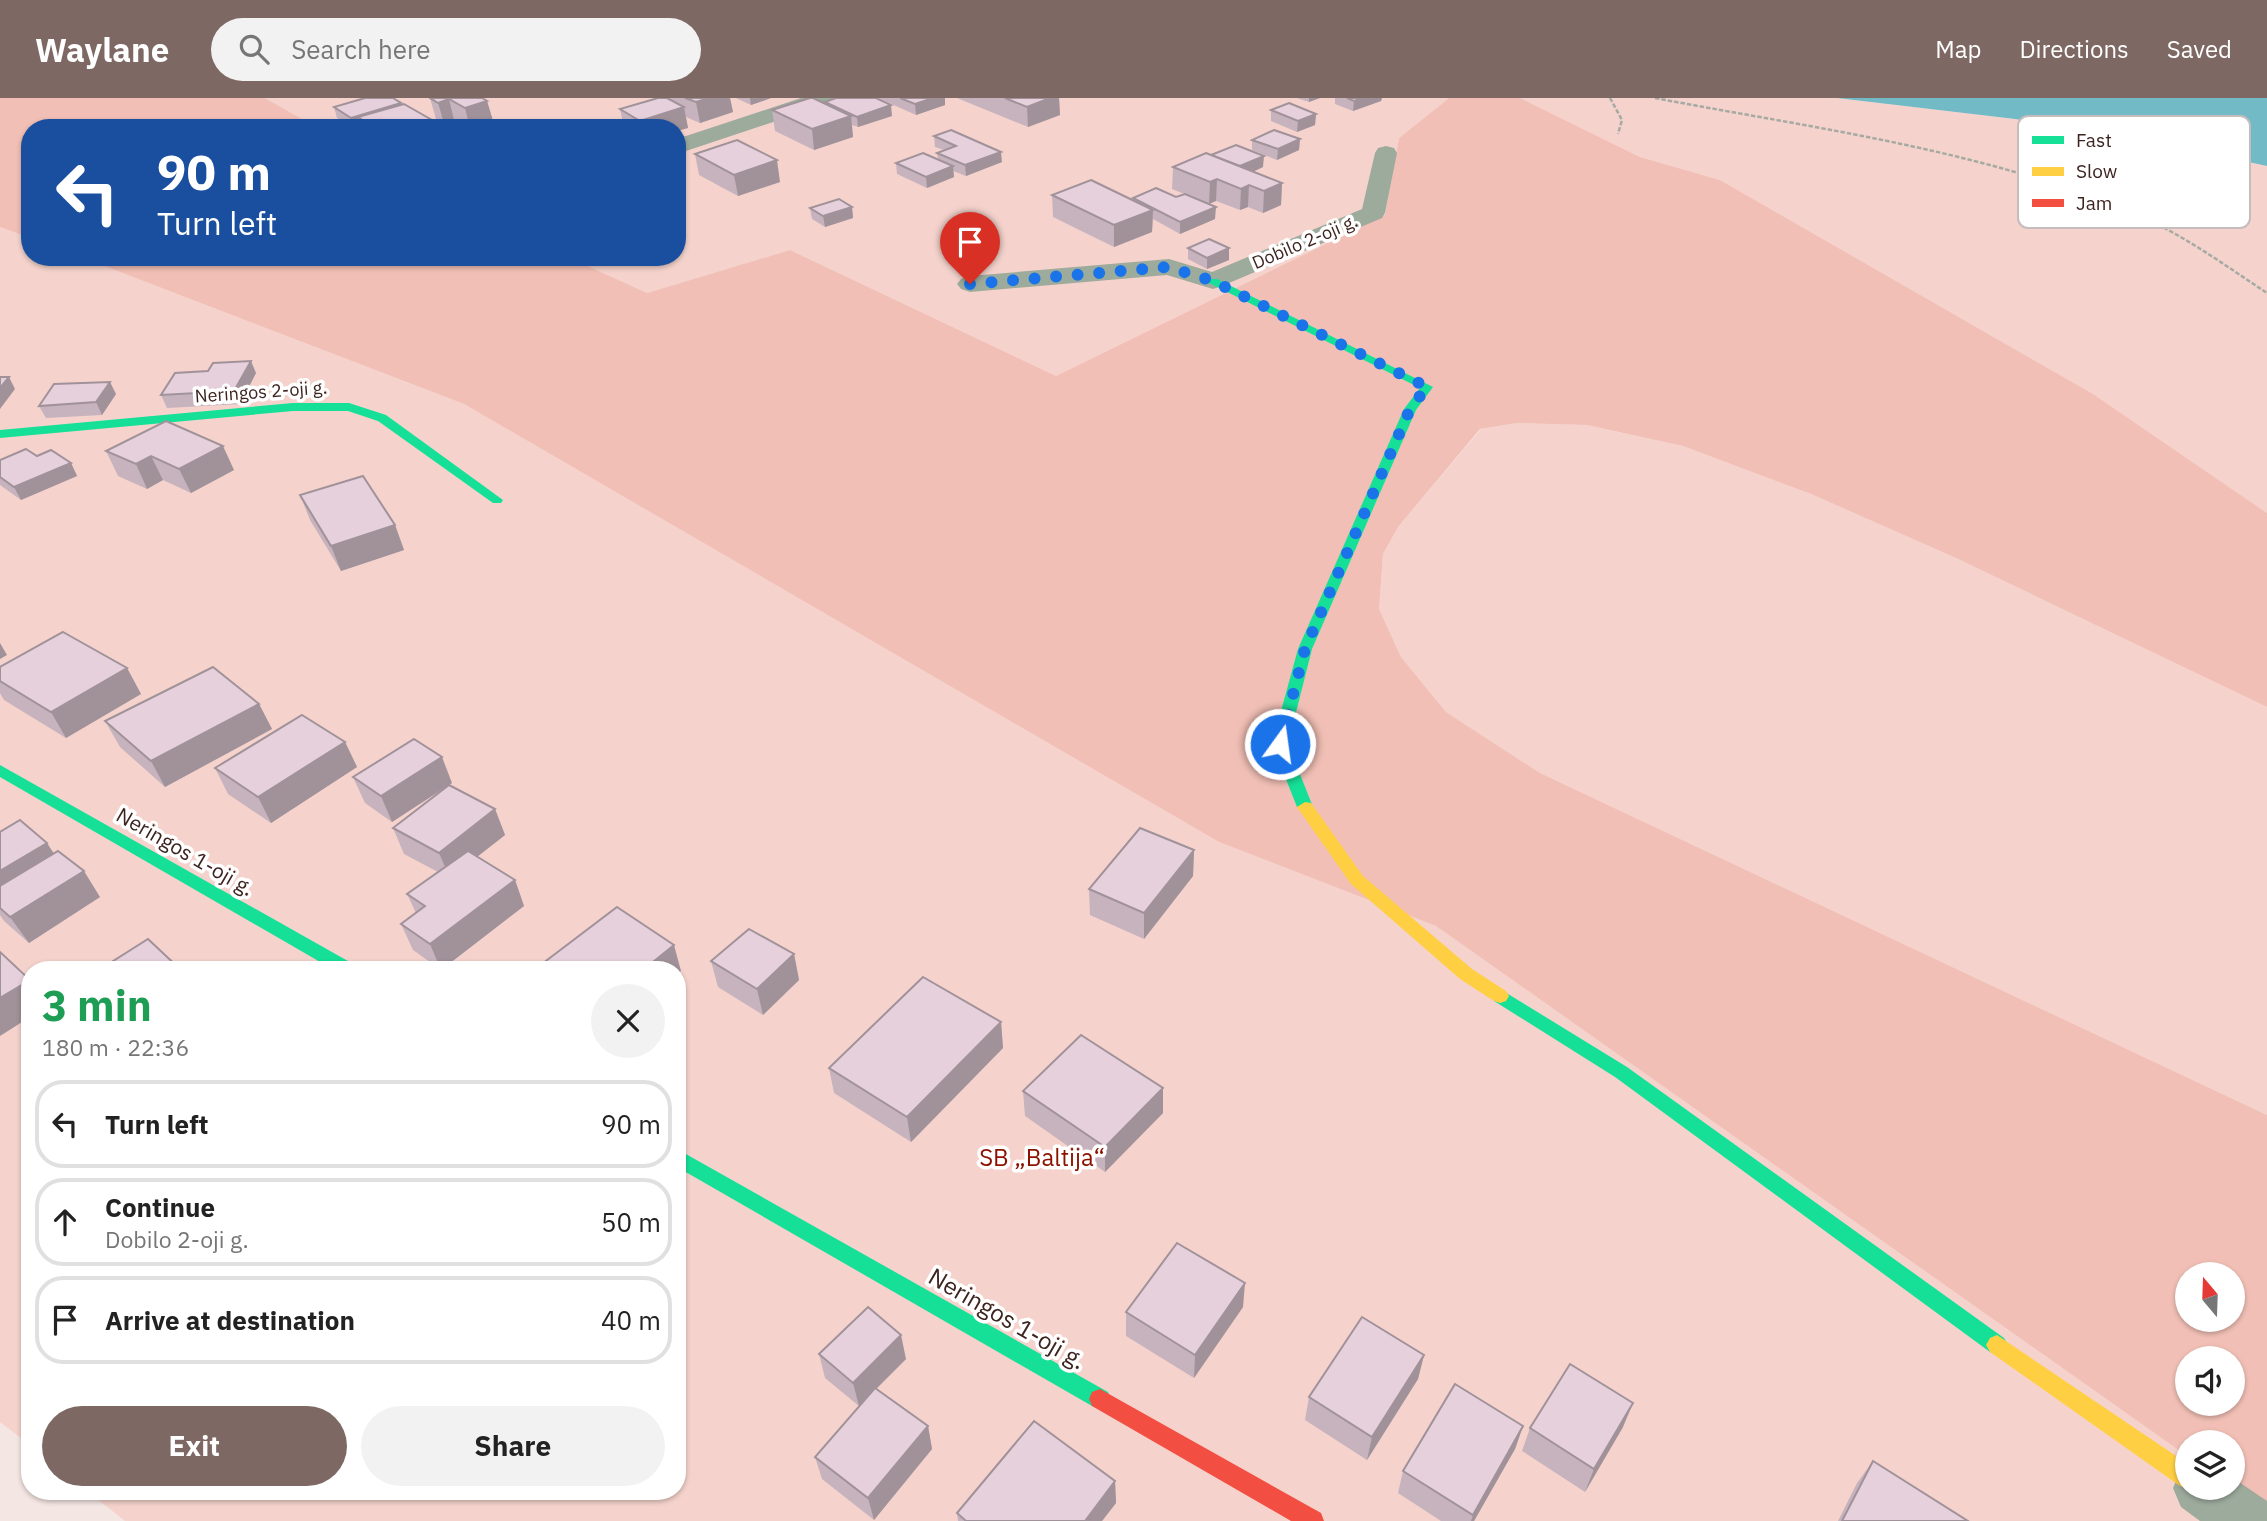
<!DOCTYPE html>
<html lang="en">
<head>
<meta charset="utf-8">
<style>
  body { margin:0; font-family:"IBM Plex Sans",sans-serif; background:#f2f2f2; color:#222; height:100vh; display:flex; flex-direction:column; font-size:26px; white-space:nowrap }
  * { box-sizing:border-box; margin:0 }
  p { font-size:23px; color:#767676 }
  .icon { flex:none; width:38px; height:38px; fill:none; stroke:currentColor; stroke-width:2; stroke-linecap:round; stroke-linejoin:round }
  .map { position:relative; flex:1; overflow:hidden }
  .details { position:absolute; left:21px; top:863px; width:665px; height:539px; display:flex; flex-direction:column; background:#fff; border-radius:28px; box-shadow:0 2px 5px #0004 }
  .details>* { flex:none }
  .hud { position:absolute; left:21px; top:21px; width:665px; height:147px; border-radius:28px; box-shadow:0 2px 5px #0004; background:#1a4fa0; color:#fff; overflow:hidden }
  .needle { width:46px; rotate:341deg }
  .buttons { position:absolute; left:2175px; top:1164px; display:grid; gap:14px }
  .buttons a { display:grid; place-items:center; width:70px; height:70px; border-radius:50%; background:#fff; box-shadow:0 2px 5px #0004; font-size:35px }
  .pin { position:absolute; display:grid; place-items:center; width:60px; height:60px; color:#fff; margin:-72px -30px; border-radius:50% 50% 50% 0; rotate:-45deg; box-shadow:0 0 7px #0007 }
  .pin .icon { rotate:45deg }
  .me { position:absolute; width:77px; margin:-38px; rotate:14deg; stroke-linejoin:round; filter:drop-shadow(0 0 5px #0008) }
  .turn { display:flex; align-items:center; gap:24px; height:147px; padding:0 21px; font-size:32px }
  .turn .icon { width:91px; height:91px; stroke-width:2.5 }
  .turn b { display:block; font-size:49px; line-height:60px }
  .round { display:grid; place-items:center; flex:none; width:74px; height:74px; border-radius:37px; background:#f2f2f2 }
  .headline { display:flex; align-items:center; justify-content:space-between; height:119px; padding:0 21px }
  h1 { font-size:42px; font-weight:700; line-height:52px; color:#1e9e55 }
  .cta { display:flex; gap:14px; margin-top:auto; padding:14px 21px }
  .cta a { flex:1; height:80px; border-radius:42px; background:#7d6864; color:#fff; font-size:28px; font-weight:700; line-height:80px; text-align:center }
  .cta a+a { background:#f2f2f2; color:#222 }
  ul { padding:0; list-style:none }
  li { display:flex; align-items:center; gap:21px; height:88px; margin:0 14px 10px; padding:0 7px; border:4px solid #e0e0e0; border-radius:28px }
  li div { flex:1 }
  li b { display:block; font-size:26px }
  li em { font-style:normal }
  header { display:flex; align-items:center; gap:42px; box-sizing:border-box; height:98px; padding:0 35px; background:#7d6864; color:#fff }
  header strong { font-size:33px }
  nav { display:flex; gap:38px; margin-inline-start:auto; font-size:24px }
  .search { width:490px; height:63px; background:#f2f2f2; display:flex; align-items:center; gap:18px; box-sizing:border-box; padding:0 24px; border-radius:38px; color:#767676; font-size:26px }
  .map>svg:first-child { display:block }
  .green { fill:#f5d3cc }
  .forest { fill:#f1bfb5; fill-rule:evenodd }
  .water { fill:#72bac6 }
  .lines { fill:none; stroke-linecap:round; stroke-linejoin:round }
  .path { stroke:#a7aaa2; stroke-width:2.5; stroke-dasharray:4.5 2; stroke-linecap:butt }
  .street { fill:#9dab9d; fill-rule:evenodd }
  .fast { fill:#16e098; fill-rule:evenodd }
  .slow { fill:#ffcf43; fill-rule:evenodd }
  .jam { fill:#f24e42; fill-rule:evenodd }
  .wall { fill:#c6b3bd }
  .shaded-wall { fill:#a1929a }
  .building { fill:#e6d0dc; stroke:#a1929a; stroke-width:2 }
  .route { stroke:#1a73e8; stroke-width:12; stroke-dasharray:0 21.6 }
  .labels { text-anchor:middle; stroke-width:7; stroke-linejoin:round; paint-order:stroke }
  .far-street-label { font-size:18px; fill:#3d241f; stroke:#fff }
  .street-label { font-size:21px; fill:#3d241f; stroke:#fff }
  .near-park-label { font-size:24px; fill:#8c1200; stroke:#fff }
  .near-street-label { font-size:24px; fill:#3d241f; stroke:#fff }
  .key { fill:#fff; stroke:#c5bdbc; stroke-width:2 }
  .key-label { font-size:19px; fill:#3d241f }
</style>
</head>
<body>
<header>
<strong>Waylane</strong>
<div class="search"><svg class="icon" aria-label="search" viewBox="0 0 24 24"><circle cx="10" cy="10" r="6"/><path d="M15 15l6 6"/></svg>Search here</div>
<nav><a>Map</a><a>Directions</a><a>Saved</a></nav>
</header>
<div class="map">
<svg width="2267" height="1423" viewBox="0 0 2267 1423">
  <rect width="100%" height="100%" fill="#f4e6e3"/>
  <g class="green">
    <polygon points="265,0 1449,0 1399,40 1385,117 1056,278 790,152 647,195 568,159 677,159 677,30 318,30"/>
    <polygon points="1520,0 1837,0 2015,21 2179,49 2267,68 2267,415 2093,296 1720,82 1640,59"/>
    <polygon points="0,129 30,140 30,159 81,159 464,306 1219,744 1436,828 2187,1358 2188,1390 2232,1390 2267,1414 2267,1423 125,1423 87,1393 677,1393 677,872 30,872 30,1347 0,1324"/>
    <polygon points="1517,325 1587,327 1683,348 1811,396 1956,460 2267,609 2267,1017 1540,675 1446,614 1401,559 1379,511 1383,456 1398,429 1481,331"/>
  </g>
  <g class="forest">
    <polygon points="0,0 265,0 318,30 30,30 30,140 0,129"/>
    <path d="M1449,0H1520L1640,59L1720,82L2093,296L2267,415V609L1956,460L1811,396L1683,348L1587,327L1517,325L1480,331L1398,429L1383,456L1379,511L1401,559L1446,614L1540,675L2267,1017V1414L2232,1390L2233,1344H2188L2187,1358L1436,828L1219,744L464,306L81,159H568L647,195L790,152L1056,278L1385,117L1399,40ZM2188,1176H2233V1222H2188ZM2188,1260H2233V1306H2188Z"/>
  </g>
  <polygon class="water" points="1837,0 2267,0 2267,68 2179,49 2015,21"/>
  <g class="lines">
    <g class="path">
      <polyline points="1610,0 1622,22 1618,36"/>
      <path d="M1655,0C1818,31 1986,52 2140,118C2185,138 2226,168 2267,195"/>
    </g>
    <g class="street">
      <polygon points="801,0 833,0 830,5 677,56 677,41"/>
      <polygon points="1386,48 1394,50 1397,55 1385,115 1382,120 1222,188 1213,191 1167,177 970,194 961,191 957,186 961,181 970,178 1169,161 1212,174 1362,111 1375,55 1378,50"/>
      <polygon points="2188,1368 2188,1390 2233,1390 2233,1380 2267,1403 2267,1423 2200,1423 2181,1409 2173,1390 2181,1371"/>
    </g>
    <g class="fast">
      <polygon points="1209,181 1217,181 1433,289 1416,312 1312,551 1288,646 1313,709 1305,714 1297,709 1272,646 1298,551 1404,311 1420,290 1209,185"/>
      <polygon points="293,305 349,305 386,317 503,402 501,405 493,405 378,323 348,313 293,313 0,340 0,332"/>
      <polygon points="0,667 355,867 357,872 334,872 0,679"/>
      <polygon points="1500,891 1627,969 2004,1240 2008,1247 2004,1254 1997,1257 1990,1254 1615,979 1494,903 1491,898 1494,893"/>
      <polygon points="677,1051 1108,1294 1111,1301 1108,1308 1100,1311 1092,1308 677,1069"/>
    </g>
    <g class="slow">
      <polygon points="1305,704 1311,705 1363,778 1472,871 1506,893 1509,898 1506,903 1500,905 1494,903 1460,881 1351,786 1297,709"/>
      <polygon points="1997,1237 2188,1366 2188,1390 2192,1390 2188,1391 2180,1388 1990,1254 1986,1247 1990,1240"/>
    </g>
    <polygon class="jam" points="1100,1291 1321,1415 1324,1423 1291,1423 1092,1308 1089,1301 1092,1294"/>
  </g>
  <g class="wall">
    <polygon points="430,0 487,3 493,23 473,30 469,30 454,22 444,25 436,21"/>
    <polygon points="656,0 730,0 733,14 700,25 686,19 688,30 677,33 677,30 624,30 620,11"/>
    <polygon points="736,0 771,0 751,7"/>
    <polygon points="878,0 945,0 945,7 916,17"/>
    <polygon points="957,0 1059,0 1060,17 1028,29"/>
    <polygon points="1297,0 1320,0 1309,4"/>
    <polygon points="1335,0 1382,0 1381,3 1353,13 1335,6"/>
    <polygon points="825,4 892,18 858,29 852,27 853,39 814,52 775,33 772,12 825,6"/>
    <polygon points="401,5 402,7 446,30 362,30 361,28 354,30 337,20 334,9"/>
    <polygon points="1271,12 1316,16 1315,27 1297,34 1271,23"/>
    <polygon points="934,38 1002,64 966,78 953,73 954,79 927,90 897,76 896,65 938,61 937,55 944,52 935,49"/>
    <polygon points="1300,41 1299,52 1277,62 1252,52 1252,42"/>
    <polygon points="695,56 780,84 738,98 699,77"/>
    <polygon points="1211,57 1263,69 1253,74 1282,85 1281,107 1263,115 1248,109 1240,112 1216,103 1209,106 1172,91 1173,69"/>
    <polygon points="1052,97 1133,102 1133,100 1215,121 1180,136 1153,121 1152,134 1114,149 1053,119"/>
    <polygon points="852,109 853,120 825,129 812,121 810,110"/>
    <polygon points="1188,150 1229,162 1207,171 1188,161"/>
    <polygon points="208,273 256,275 240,306 167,310 161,297"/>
    <polygon points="116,296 102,317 46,320 39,308"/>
    <polygon points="166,323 234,372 191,395 163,382 147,391 118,378 106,353"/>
    <polygon points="37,358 71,365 77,378 21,402 0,387 0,362"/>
    <polygon points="300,397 395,427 404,452 341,473 310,422"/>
    <polygon points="0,569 127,570 141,596 66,640 4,602 0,595"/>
    <polygon points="259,606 272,631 165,689 120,649 105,623"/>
    <polygon points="345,644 357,669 271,725 228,696 215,670"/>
    <polygon points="353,679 452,685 392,724 365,705"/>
    <polygon points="495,711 505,737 477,759 515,782 524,808 441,872 413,852 401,826 416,815 407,796 438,774 404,756 393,730"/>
    <polygon points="0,734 54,756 100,799 29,845 4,823 0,817"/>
    <polygon points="1194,752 1193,778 1144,841 1090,817 1089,791"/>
    <polygon points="794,856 799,882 763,917 718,889 711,863"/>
    <polygon points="1001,924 1003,950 911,1044 834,995 829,970"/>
    <polygon points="1023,993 1163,1015 1105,1074 1025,1018"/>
    <polygon points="1243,1209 1194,1280 1126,1238 1126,1214"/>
    <polygon points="819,1256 906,1261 876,1291 928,1328 932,1351 874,1422 822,1381 815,1359 859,1308 825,1280"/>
    <polygon points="1424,1257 1418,1281 1367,1362 1305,1322 1309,1299"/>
    <polygon points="1523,1328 1515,1351 1474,1423 1441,1423 1398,1395 1403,1373"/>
    <polygon points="1623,1329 1585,1394 1522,1353 1530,1330"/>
    <polygon points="1873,1363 1968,1423 1838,1423 1857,1385"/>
    <polygon points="1115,1383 1116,1405 1102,1423 958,1423 957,1415"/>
  </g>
  <g class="shaded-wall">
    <polygon points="709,0 730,0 733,14 700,25 696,4"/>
    <polygon points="750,0 771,0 751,7"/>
    <polygon points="933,0 945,0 945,7 916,17 915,6"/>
    <polygon points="1050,0 1059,0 1060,17 1028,29 1027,9"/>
    <polygon points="1309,0 1320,0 1309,4"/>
    <polygon points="1362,0 1382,0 1381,3 1353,13 1354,3"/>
    <polygon points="449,1 454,22 444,25 438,5"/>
    <polygon points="487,3 493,23 470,30 465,10"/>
    <polygon points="401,5 405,15 358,19 361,28 355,30 351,20"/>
    <polygon points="891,7 892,18 858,29 857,19"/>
    <polygon points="684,9 688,30 677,33 677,30 642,30 640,23"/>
    <polygon points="1316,16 1315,27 1297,34 1298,23"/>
    <polygon points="851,18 853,39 814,52 812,31"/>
    <polygon points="1300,41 1299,52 1277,62 1278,51"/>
    <polygon points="1001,54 1002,64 966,78 965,67"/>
    <polygon points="1264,58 1263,69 1237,81 1237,70"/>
    <polygon points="777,62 780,84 738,98 734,77"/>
    <polygon points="677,68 681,86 677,87"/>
    <polygon points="953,68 954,79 927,90 926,79"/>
    <polygon points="1217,81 1216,103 1209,106 1210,84"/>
    <polygon points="1282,85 1281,107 1263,115 1264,93"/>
    <polygon points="1249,87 1248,109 1240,112 1241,91"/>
    <polygon points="852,109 853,120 825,129 823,118"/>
    <polygon points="1216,109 1215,121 1180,136 1180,124"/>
    <polygon points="1153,112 1152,134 1114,149 1114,127"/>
    <polygon points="1229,150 1229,162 1207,171 1207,160"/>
    <polygon points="251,263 256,275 240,306 234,293"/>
    <polygon points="9,279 15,291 0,311 0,290"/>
    <polygon points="110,284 116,296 102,317 96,304"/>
    <polygon points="223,348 234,372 191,395 179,371"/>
    <polygon points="151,358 163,382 147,391 136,366"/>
    <polygon points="71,365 77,378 21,402 14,389"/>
    <polygon points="395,427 404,452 341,473 331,448"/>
    <polygon points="0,545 7,557 0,561"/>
    <polygon points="127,570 141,596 66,640 51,614"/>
    <polygon points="259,606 272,631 165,689 151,663"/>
    <polygon points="345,644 357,669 271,725 258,699"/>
    <polygon points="442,659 452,685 392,724 381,698"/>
    <polygon points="495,711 505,737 450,780 439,755"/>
    <polygon points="47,745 64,771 0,802 0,773"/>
    <polygon points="1194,752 1193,778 1144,841 1144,815"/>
    <polygon points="84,773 100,799 29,845 10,819"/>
    <polygon points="515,782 524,808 441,872 430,846"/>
    <polygon points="674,847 681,873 677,876 677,872 643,872"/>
    <polygon points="794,856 799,882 763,917 757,891"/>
    <polygon points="30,882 30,919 0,938 0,900"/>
    <polygon points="1001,924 1003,950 911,1044 907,1019"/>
    <polygon points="1163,990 1163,1015 1105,1074 1105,1049"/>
    <polygon points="1245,1185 1243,1209 1194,1280 1195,1257"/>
    <polygon points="901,1237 906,1261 859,1308 853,1285"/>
    <polygon points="1424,1257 1418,1281 1367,1362 1372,1339"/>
    <polygon points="1633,1305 1623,1329 1585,1394 1594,1371"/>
    <polygon points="928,1328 932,1351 874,1422 868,1400"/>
    <polygon points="1523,1328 1515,1351 1474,1423 1471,1423 1473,1417"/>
    <polygon points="1115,1383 1116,1405 1102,1423 1085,1423"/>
  </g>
  <g class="building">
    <polygon points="365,0 393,0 401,5 351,20 334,9"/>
    <polygon points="430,0 482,0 487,3 465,10 449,1 438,5"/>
    <polygon points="658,0 667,0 684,9 640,23 620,11"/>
    <polygon points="685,0 709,0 696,4"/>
    <polygon points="810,0 813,0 851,18 812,31 772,12"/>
    <polygon points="836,0 876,0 891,7 857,19 825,4"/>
    <polygon points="900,0 933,0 915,6"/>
    <polygon points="1005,0 1050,0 1027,9"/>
    <polygon points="1347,0 1362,0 1354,3"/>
    <polygon points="1289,5 1316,16 1298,23 1271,12"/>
    <polygon points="404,6 446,30 375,30 358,19"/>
    <polygon points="599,22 615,30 574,30"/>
    <polygon points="951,32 1001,54 965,67 937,55 956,48 934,38"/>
    <polygon points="1274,32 1300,41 1278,51 1252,42"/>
    <polygon points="737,42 777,62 734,77 695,56"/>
    <polygon points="1236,47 1264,58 1240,68 1211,57"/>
    <polygon points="923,55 953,68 926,79 896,65"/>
    <polygon points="1206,55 1282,85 1264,93 1249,87 1241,91 1217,81 1210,84 1173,69"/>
    <polygon points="1091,82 1153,112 1114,127 1052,97"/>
    <polygon points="1156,90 1176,99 1185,96 1216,109 1180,124 1133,100"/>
    <polygon points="839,101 852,109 823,118 810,110"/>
    <polygon points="1209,141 1229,150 1207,160 1188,150"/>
    <polygon points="251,263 234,293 161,297 175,275 208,273 213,265"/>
    <polygon points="0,279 9,279 0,290"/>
    <polygon points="110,284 96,304 39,308 54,286"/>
    <polygon points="166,323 223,348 179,371 151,358 136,366 106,353"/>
    <polygon points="26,351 37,358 51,352 71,365 14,389 0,379 0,362"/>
    <polygon points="363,378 395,427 331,448 300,397"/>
    <polygon points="63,534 127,570 51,614 0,583 0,569"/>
    <polygon points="213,569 259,606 151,663 105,623"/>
    <polygon points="302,617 345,644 258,699 215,670"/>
    <polygon points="414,641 442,659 381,698 353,679"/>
    <polygon points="449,687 495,711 439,755 393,730"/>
    <polygon points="20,722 47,745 0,773 0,734"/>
    <polygon points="1140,730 1194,752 1144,815 1089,791"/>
    <polygon points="58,753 84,773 10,819 0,810 0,788"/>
    <polygon points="468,753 515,782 430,846 401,826 425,808 407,796"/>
    <polygon points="617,809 674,847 643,872 534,872"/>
    <polygon points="749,831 794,856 757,891 711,863"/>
    <polygon points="148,841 181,872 99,872"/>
    <polygon points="0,854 30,882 0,900"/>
    <polygon points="923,879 1001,924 907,1019 829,970"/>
    <polygon points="1081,937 1163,990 1105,1049 1023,993"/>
    <polygon points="1177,1145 1245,1185 1195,1257 1126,1214"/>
    <polygon points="868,1209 901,1237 853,1285 819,1256"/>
    <polygon points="1362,1219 1424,1257 1372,1339 1309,1299"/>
    <polygon points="1570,1266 1633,1305 1594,1371 1530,1330"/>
    <polygon points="1455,1286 1523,1328 1473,1417 1403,1373"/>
    <polygon points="875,1290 928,1328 868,1400 815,1359"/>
    <polygon points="1034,1323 1115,1383 1085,1423 966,1423 957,1415"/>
    <polygon points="1873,1363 1968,1423 1842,1423"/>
  </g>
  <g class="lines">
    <polyline class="route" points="970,186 1168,169 1213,183 1427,289 1410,311 1305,551 1280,646"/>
  </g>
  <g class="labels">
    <g class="far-street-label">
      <text transform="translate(1305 144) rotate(-23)" y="6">Dobilo 2-oji g.</text>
      <text transform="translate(261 294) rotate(-4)" y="6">Neringos 2-oji g.</text>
    </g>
    <g class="street-label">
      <text transform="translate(185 754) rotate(30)" y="7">Neringos 1-oji g.</text>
    </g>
    <g class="near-park-label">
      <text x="1042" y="1068">SB „Baltija“</text>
    </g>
    <g class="near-street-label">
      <text transform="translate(1007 1221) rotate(30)" y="8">Neringos 1-oji g.</text>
    </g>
  </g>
  <rect x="2018" y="18" width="232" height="112" rx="10" class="key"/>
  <rect x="2032" y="38" width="32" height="8" fill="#16e098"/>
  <rect x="2032" y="69" width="32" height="9" fill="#ffcf43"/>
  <rect x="2032" y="101" width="32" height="8" fill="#f24e42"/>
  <g class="key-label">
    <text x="2076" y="49">Fast</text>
    <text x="2076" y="80">Slow</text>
    <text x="2076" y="112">Jam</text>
  </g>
</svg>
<div class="buttons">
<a><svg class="needle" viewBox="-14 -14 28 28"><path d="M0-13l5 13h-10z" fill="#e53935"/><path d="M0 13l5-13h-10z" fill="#767676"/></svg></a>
<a><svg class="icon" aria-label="sound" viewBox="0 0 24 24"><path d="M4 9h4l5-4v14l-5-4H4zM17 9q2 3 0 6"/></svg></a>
<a><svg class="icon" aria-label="layers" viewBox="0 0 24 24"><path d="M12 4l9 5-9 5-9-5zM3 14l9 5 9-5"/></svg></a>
</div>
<div class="pin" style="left:970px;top:186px;background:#d93025"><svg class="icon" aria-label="arrive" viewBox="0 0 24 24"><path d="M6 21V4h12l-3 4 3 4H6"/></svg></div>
<svg class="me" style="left:1280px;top:646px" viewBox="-20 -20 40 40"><circle r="17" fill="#1a73e8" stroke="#fff" stroke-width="3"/><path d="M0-11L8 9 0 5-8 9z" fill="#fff"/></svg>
<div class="hud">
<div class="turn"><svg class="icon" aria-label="left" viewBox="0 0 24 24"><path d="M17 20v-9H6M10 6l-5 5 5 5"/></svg><div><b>90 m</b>Turn left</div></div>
</div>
<section class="details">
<div class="headline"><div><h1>3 min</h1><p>180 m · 22:36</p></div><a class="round"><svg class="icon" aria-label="close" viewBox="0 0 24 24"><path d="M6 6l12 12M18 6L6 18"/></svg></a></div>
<ul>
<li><svg class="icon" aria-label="left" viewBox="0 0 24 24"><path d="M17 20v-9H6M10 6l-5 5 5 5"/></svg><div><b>Turn left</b></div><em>90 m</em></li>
<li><svg class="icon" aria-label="ahead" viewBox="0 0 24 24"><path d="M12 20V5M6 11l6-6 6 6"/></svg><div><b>Continue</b><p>Dobilo 2-oji g.</p></div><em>50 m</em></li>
<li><svg class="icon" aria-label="arrive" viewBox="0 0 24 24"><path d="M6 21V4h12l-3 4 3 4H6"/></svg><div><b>Arrive at destination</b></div><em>40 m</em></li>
</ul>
<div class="cta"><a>Exit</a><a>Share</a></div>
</section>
</div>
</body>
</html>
